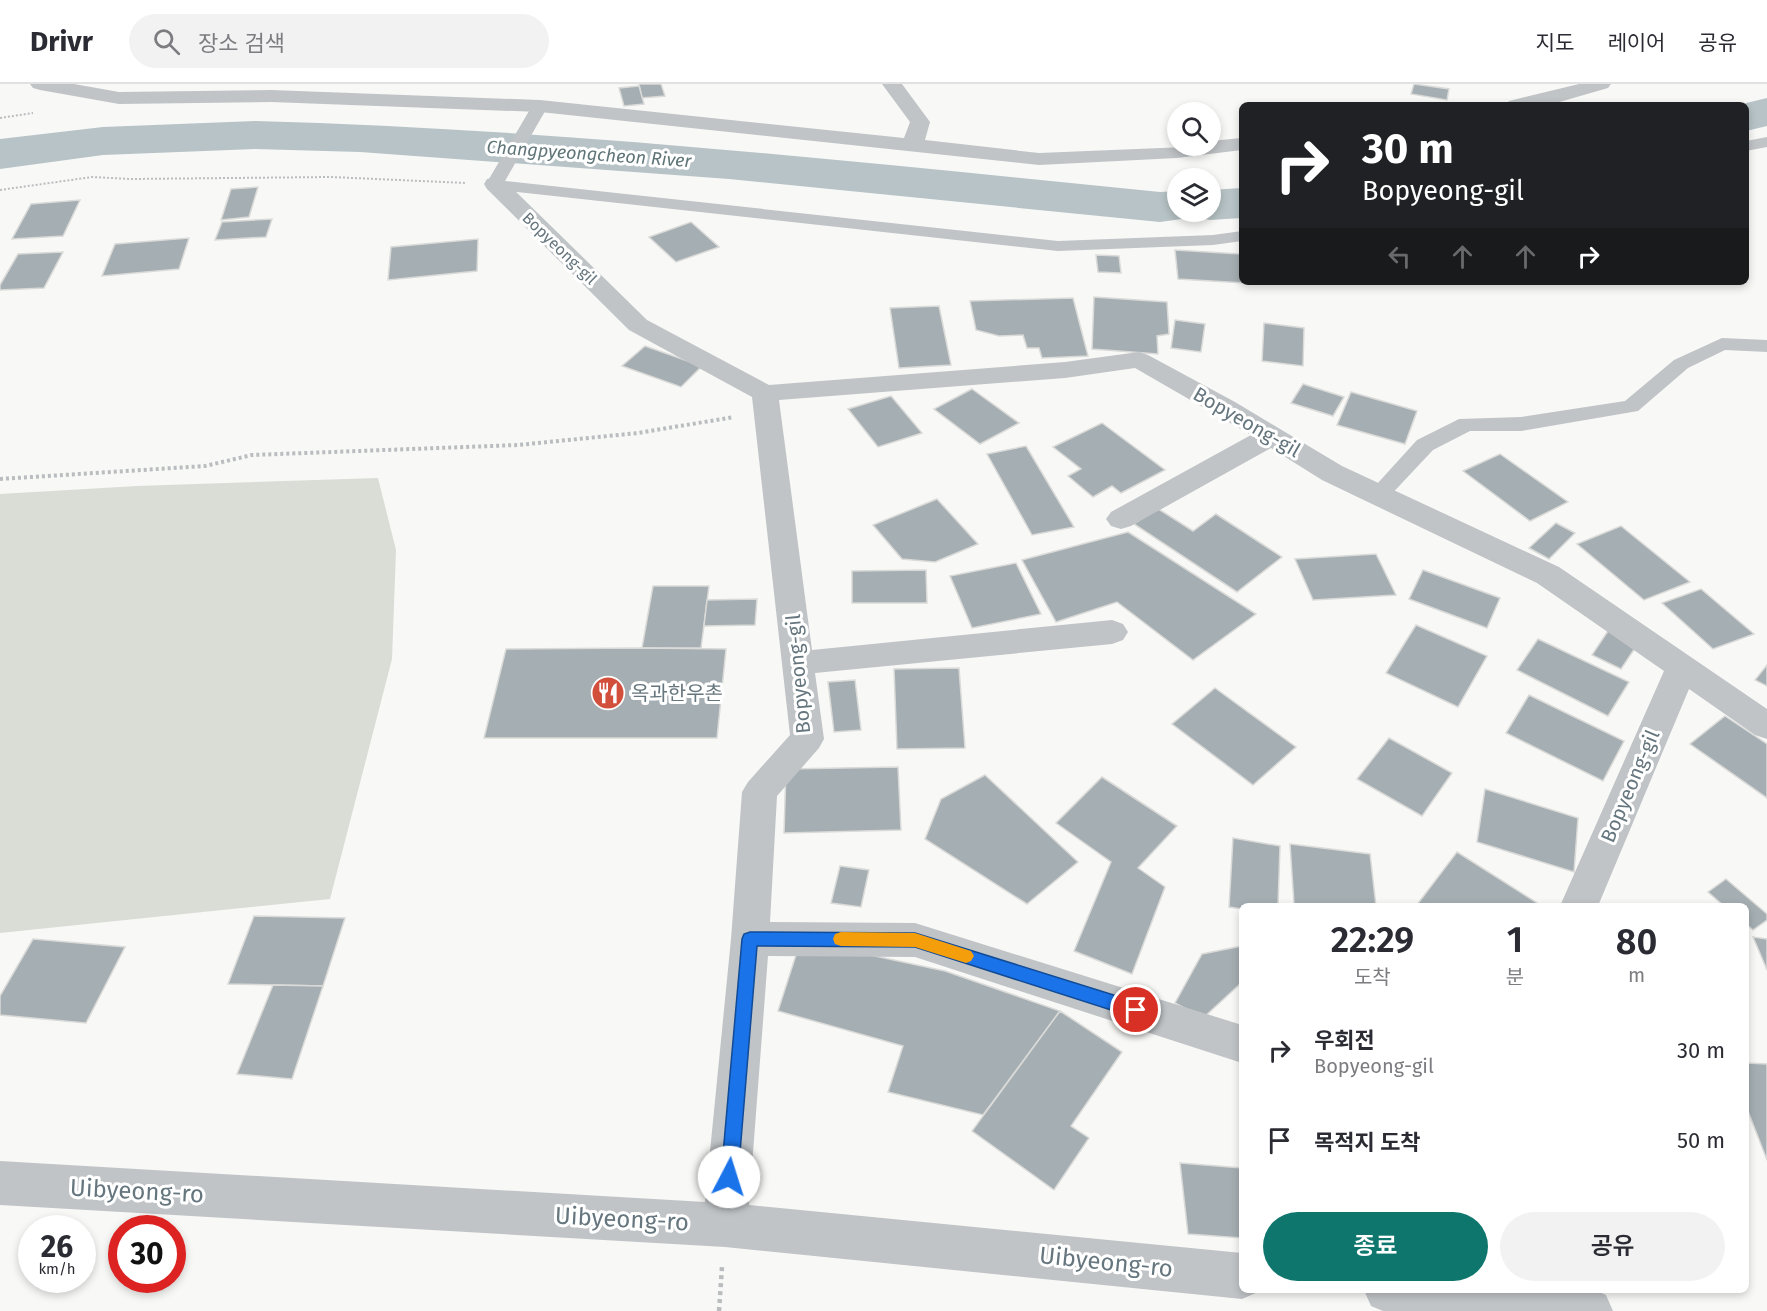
<!DOCTYPE html>
<html lang="ko">
<head>
<meta charset="utf-8">
<style>
  body { margin:0; font-family:"Fira Sans","Noto Sans KR",sans-serif; background:#f2f2f3; color:#2b2b33; height:100vh; display:flex; flex-direction:column; font-size:22px; white-space:nowrap }
  * { box-sizing:border-box; margin:0 }
  p { font-size:20px; color:#7c7c81 }
  .icon { flex:none; width:33px; height:33px; fill:none; stroke:currentColor; stroke-width:2; stroke-linecap:round; stroke-linejoin:round }
  .map { position:relative; flex:1; overflow:hidden }
  .sheet { position:absolute; left:1239px; top:819px; width:510px; height:390px; display:flex; flex-direction:column; background:#fff; border-radius:9px; box-shadow:0 3px 9px #0003 }
  .sheet>* { flex:none }
  .hud { position:absolute; left:1239px; top:18px; width:510px; height:183px; border-radius:9px; box-shadow:0 3px 9px #0003; background:#202124; color:#fff; overflow:hidden }
  .controls { position:absolute; left:1167px; top:18px; display:grid; gap:12px }
  .controls a { display:grid; place-items:center; width:54px; height:54px; border-radius:50%; background:#fff; box-shadow:0 3px 9px #0003; font-size:30px }
  .speed { position:absolute; left:18px; top:1131px; display:flex; gap:12px; font-size:30px; font-weight:700; text-align:center }
  .speed>* { display:grid; place-content:center; width:78px; height:78px; border-radius:50%; background:#fff; box-shadow:0 3px 9px #0003; line-height:1 }
  .speed small { font-size:15px; font-weight:400 }
  .speed .limit { border:9px solid #d22; background:#fff; color:#111 }
  .pin { position:absolute; display:grid; place-items:center; width:51px; height:51px; color:#fff; margin:-26px; border:3px solid #fff; border-radius:50%; box-shadow:0 2px 6px #0007 }
  .me { position:absolute; width:66px; margin:-33px; rotate:5deg; stroke-linejoin:round; filter:drop-shadow(0 0 4px #0008) }
  .turn { display:flex; align-items:center; gap:21px; height:126px; padding:0 24px; font-size:27px }
  .turn .icon { width:78px; height:78px; stroke-width:2.5 }
  .turn b { display:block; font-size:42px; line-height:51px }
  .lanes { display:flex; align-items:center; height:57px; padding:0 24px; background:#0003; justify-content:center; gap:30px; direction:ltr }
  .lanes .off { opacity:.35 }
  .eta { display:flex; justify-content:space-evenly; align-items:center; height:102px; text-align:center }
  .eta b { font-size:36px; font-weight:600; line-height:42px }
  .primary-button { display:flex; gap:12px; margin-top:auto; padding:12px 24px }
  .primary-button a { flex:1; height:69px; border-radius:36px; background:#0f766e; color:#fff; font-size:24px; font-weight:600; line-height:69px; text-align:center }
  .primary-button a+a { background:#f2f2f3; color:#2b2b33 }
  ul { padding:0; list-style:none }
  li { display:flex; align-items:center; gap:18px; height:90px; padding:0 24px }
  li div { flex:1 }
  li b { display:block; font-size:22px }
  li em { font-style:normal }
  header { display:flex; align-items:center; gap:36px; box-sizing:border-box; height:84px; padding:0 30px; background:#fff; border-bottom:2px solid #e1e1e2 }
  header strong { font-size:28px }
  nav { display:flex; gap:33px; margin-inline-start:auto; font-size:21px }
  .search { width:420px; height:54px; background:#f2f2f3; display:flex; align-items:center; gap:15px; box-sizing:border-box; padding:0 21px; border-radius:33px; color:#7c7c81; font-size:22px }
  .map>svg:first-child { display:block }
  .green { fill:#d9ddd6 }
  .lines { fill:none; stroke-linecap:round; stroke-linejoin:round }
  .river { fill:#b7c3c6; fill-rule:evenodd }
  .building { fill:#a5aeb2; stroke:#dadad8; stroke-width:1.5 }
  .path-far2 { stroke:#babdbf; stroke-width:2; stroke-dasharray:2 2; stroke-linecap:butt }
  .path-far1 { stroke:#babdbf; stroke-width:4; stroke-dasharray:3 3; stroke-linecap:butt }
  .path { stroke:#babdbf; stroke-width:4.5; stroke-dasharray:4 4; stroke-linecap:butt }
  .service { fill:#c0c4c7; fill-rule:evenodd }
  .minor { fill:#c0c4c7; fill-rule:evenodd }
  .route { fill:#1a73e8; stroke:#114b97; stroke-width:1.5 }
  .slow { fill:#f59e0b }
  .labels { text-anchor:middle; stroke-width:6; stroke-linejoin:round; paint-order:stroke }
  .far-street-label { font-size:16px; fill:#66767e; stroke:#fff }
  .far-water-label { font-size:18px; font-style:italic; fill:#607578; stroke:#fff }
  .street-label { font-size:20px; fill:#66767e; stroke:#fff }
  .poi-label { font-size:20px; fill:#66767e; stroke:#fff; text-anchor:start }
  .near-street-label { font-size:24px; fill:#66767e; stroke:#fff }
</style>
</head>
<body>
<header>
<strong>Drivr</strong>
<div class="search"><svg class="icon" aria-label="search" viewBox="0 0 24 24"><circle cx="10" cy="10" r="6"/><path d="M15 15l6 6"/></svg>장소 검색</div>
<nav><a>지도</a><a>레이어</a><a>공유</a></nav>
</header>
<div class="map">
<svg width="1767" height="1227" viewBox="0 0 1767 1227">
  <rect width="100%" height="100%" fill="#f8f8f6"/>
  <polygon class="green" points="378,394 396,466 392,575 330,815 0,849 0,410 137,402"/>
  <g class="lines">
    <g class="river">
      <polygon points="1767,14 1767,42 1746,47 1746,21 1738,21"/>
      <path d="M255,37C558,45 859,78 1160,108L1178,107V128H1210V106L1242,104V134L1210,136L1196,133L1160,138L729,95L360,68L255,65L103,71L0,85V55L103,43Z"/>
    </g>
  </g>
  <g class="building">
    <polygon points="639,0 661,0 665,12 642,14"/>
    <polygon points="1414,0 1449,5 1447,16 1411,10"/>
    <polygon points="639,2 644,20 624,22 619,4"/>
    <polygon points="258,103 249,133 221,136 231,105"/>
    <polygon points="80,116 63,152 12,155 31,120"/>
    <polygon points="272,135 266,153 215,156 222,138"/>
    <polygon points="691,138 719,163 676,178 649,153"/>
    <polygon points="189,154 179,185 102,192 115,160"/>
    <polygon points="478,155 477,187 388,196 391,163"/>
    <polygon points="1175,166 1240,170 1242,198 1245,199 1178,195"/>
    <polygon points="63,168 44,204 0,206 0,201 18,170"/>
    <polygon points="1096,171 1119,172 1121,189 1098,188"/>
    <polygon points="1094,213 1167,218 1169,250 1157,252 1158,270 1092,265"/>
    <polygon points="1073,214 1088,272 1042,274 1039,264 1027,264 1023,251 999,252 976,246 970,217"/>
    <polygon points="939,222 951,281 899,284 890,224"/>
    <polygon points="1175,236 1205,240 1201,268 1171,264"/>
    <polygon points="1264,239 1304,244 1303,282 1262,277"/>
    <polygon points="645,262 702,282 681,303 622,282"/>
    <polygon points="1303,300 1344,313 1333,332 1291,319"/>
    <polygon points="972,305 1019,339 980,360 934,325"/>
    <polygon points="1351,308 1417,327 1405,360 1337,341"/>
    <polygon points="891,312 922,349 878,363 848,325"/>
    <polygon points="1102,339 1165,386 1121,409 1112,402 1093,413 1068,392 1081,385 1053,363"/>
    <polygon points="1026,362 1074,443 1032,451 987,370"/>
    <polygon points="1500,370 1568,418 1530,437 1463,387"/>
    <polygon points="937,415 978,460 935,478 902,475 873,441"/>
    <polygon points="1157,424 1193,447 1216,430 1282,473 1237,508 1134,440"/>
    <polygon points="1556,439 1575,449 1549,475 1529,464"/>
    <polygon points="1621,442 1690,498 1644,516 1577,460"/>
    <polygon points="1128,448 1256,530 1193,576 1117,518 1056,538 1022,476"/>
    <polygon points="1376,470 1396,511 1313,516 1295,475"/>
    <polygon points="1016,479 1041,530 972,544 950,492"/>
    <polygon points="926,486 927,519 852,519 852,487"/>
    <polygon points="1423,486 1500,514 1487,544 1409,515"/>
    <polygon points="653,502 709,502 701,564 642,564"/>
    <polygon points="1701,505 1754,550 1713,565 1662,519"/>
    <polygon points="757,515 755,541 704,542 707,516"/>
    <polygon points="1416,541 1487,572 1458,623 1386,589"/>
    <polygon points="1610,544 1639,558 1621,585 1592,571"/>
    <polygon points="1538,555 1629,598 1608,632 1517,586"/>
    <polygon points="642,564 726,565 717,654 484,654 506,565"/>
    <polygon points="1767,581 1767,602 1755,596"/>
    <polygon points="959,584 965,664 897,665 894,585"/>
    <polygon points="855,596 861,646 834,648 828,598"/>
    <polygon points="1215,604 1296,663 1253,701 1172,640"/>
    <polygon points="1529,611 1624,657 1603,697 1506,649"/>
    <polygon points="1725,632 1767,660 1767,714 1690,660"/>
    <polygon points="1389,654 1452,689 1422,732 1357,695"/>
    <polygon points="898,683 901,746 784,749 786,685"/>
    <polygon points="985,691 1078,778 1027,820 925,755 941,715"/>
    <polygon points="1102,693 1177,742 1138,784 1165,803 1132,890 1074,867 1111,778 1056,739"/>
    <polygon points="1485,705 1578,734 1574,788 1477,758"/>
    <polygon points="1233,754 1280,762 1278,822 1242,822 1242,825 1229,823"/>
    <polygon points="1290,760 1370,770 1376,822 1294,820"/>
    <polygon points="1457,768 1542,822 1416,822"/>
    <polygon points="840,782 869,786 861,823 831,819"/>
    <polygon points="1726,795 1767,830 1767,836 1753,846 1746,840 1746,822 1724,822 1708,808"/>
    <polygon points="254,832 345,834 323,902 228,900"/>
    <polygon points="1753,853 1767,855 1767,886"/>
    <polygon points="33,855 125,863 86,939 0,931 0,912"/>
    <polygon points="1242,862 1242,903 1239,901 1203,934 1175,919 1202,870"/>
    <polygon points="833,863 945,887 1060,927 983,1031 888,1008 903,962 778,927 796,871"/>
    <polygon points="273,901 323,902 292,995 237,990"/>
    <polygon points="1060,927 1122,968 1071,1042 1089,1054 1054,1106 972,1047"/>
    <polygon points="1746,979 1767,980 1767,1076 1746,1022"/>
    <polygon points="1180,1079 1242,1084 1242,1154 1188,1150"/>
  </g>
  <g class="lines">
    <g class="path-far2">
      <polyline points="0,34 33,29"/>
      <polyline points="0,106 92,93 131,95 331,93 466,99"/>
    </g>
    <polyline class="path-far1" points="0,395 205,382 252,371 518,361 638,349 734,333"/>
    <polyline class="path" points="719,1227 722,1183"/>
    <g class="service">
      <polygon points="540,17 548,22 505,97 1058,157 1213,151 1242,147 1242,157 1213,161 1058,167 489,105 486,100 532,22"/>
      <polygon points="1767,53 1767,63 1746,67 1746,57"/>
      <polygon points="1722,254 1767,256 1767,268 1725,266 1688,284 1638,327 1521,347 1470,347 1433,366 1386,416 1378,418 1370,416 1367,411 1417,356 1459,335 1521,333 1625,317 1674,276"/>
    </g>
    <g class="minor">
      <polygon points="30,0 74,0 119,8 271,6 540,16 904,54 910,38 882,0 902,0 930,38 925,56 1039,69 1210,62 1210,57 1242,54 1242,66 1177,74 1039,81 540,28 271,18 119,20 40,6 33,4"/>
      <polygon points="1579,0 1611,0 1608,4 1549,21 1506,21 1509,17"/>
      <polygon points="495,93 503,95 647,236 769,301 1065,278 1139,268 1148,271 1235,318 1342,382 1559,483 1767,625 1767,655 1755,651 1689,605 1598,822 1560,822 1664,587 1537,499 1322,396 1271,364 1131,442 1121,445 1111,442 1106,435 1111,428 1251,351 1135,284 1065,294 779,316 812,566 1112,536 1123,540 1128,548 1123,556 1112,560 815,589 824,655 819,664 777,712 770,838 915,839 1242,941 1242,979 915,873 768,872 749,1121 1242,1169 1242,1206 1259,1206 1258,1208 1242,1215 725,1163 0,1121 0,1077 705,1118 731,855 742,708 748,698 790,651 752,313 629,246 487,105 484,100 487,95"/>
      <polygon points="1364,1206 1595,1206 1606,1211 1613,1227 1383,1227 1371,1222"/>
    </g>
  </g>
  <polygon class="route" points="750,848 915,849 1136,918 1141,921 1144,926 1141,931 1136,934 915,863 757,862 738,1093 736,1099 729,1102 723,1099 721,1093 742,855 744,850"/>
  <polygon class="slow" points="841,848 915,849 971,867 974,872 971,877 966,879 915,863 841,862 835,860 833,855 835,850"/>
  <defs>
    <g id="restaurant-disc" transform="scale(1.725)"><circle r="9.5" fill="#d24f3c" stroke="#fff"/><path d="M-5-6h1v4h1v-4h1v4h1v-4h1v5L-1.5 .5V6h-2V.5L-5-1ZM5-6V6H3V1.5H1.5Q1.5-4 5-6Z" fill="#fff"/></g>
  </defs>
  <g fill-rule="evenodd">
    <use href="#restaurant-disc" x="608" y="609"/>
  </g>
  <g class="labels">
    <g class="far-street-label">
      <text transform="translate(560 164) rotate(44)" y="6">Bopyeong-gil</text>
    </g>
    <g class="far-water-label">
      <text transform="translate(589 70) rotate(4)" y="6">Changpyeongcheon River</text>
    </g>
    <g class="street-label">
      <text transform="translate(1247 338) rotate(30)" y="7">Bopyeong-gil</text>
      <text transform="translate(798 590) rotate(-95)" y="7">Bopyeong-gil</text>
      <text transform="translate(1630 702) rotate(-67)" y="7">Bopyeong-gil</text>
    </g>
    <g class="poi-label">
      <text x="631" y="616">옥과한우촌</text>
    </g>
    <g class="near-street-label">
      <text transform="translate(137 1107) rotate(3)" y="8">Uibyeong-ro</text>
      <text transform="translate(622 1135) rotate(3)" y="8">Uibyeong-ro</text>
      <text transform="translate(1106 1178) rotate(6)" y="8">Uibyeong-ro</text>
    </g>
  </g>
</svg>
<div class="controls">
<a><svg class="icon" aria-label="search" viewBox="0 0 24 24"><circle cx="10" cy="10" r="6"/><path d="M15 15l6 6"/></svg></a>
<a><svg class="icon" aria-label="layers" viewBox="0 0 24 24"><path d="M12 4l9 5-9 5-9-5zM3 14l9 5 9-5"/></svg></a>
</div>
<div class="speed"><div>26<small>km/h</small></div><div class="limit">30</div></div>
<div class="pin" style="left:1136px;top:926px;background:#d93025"><svg class="icon" aria-label="arrive" viewBox="0 0 24 24"><path d="M6 21V4h12l-3 4 3 4H6"/></svg></div>
<svg class="me" style="left:729px;top:1093px" viewBox="-20 -20 40 40"><circle r="19" fill="#fff"/><path d="M0-13L10 11 0 6-10 11z" fill="#1a73e8"/></svg>
<div class="hud">
<div class="turn"><svg class="icon" aria-label="right" viewBox="0 0 24 24"><path d="M7 20v-9h11M14 6l5 5-5 5"/></svg><div><b>30 m</b>Bopyeong-gil</div></div>
<div class="lanes"><svg class="icon off" aria-label="left" viewBox="0 0 24 24"><path d="M17 20v-9H6M10 6l-5 5 5 5"/></svg><svg class="icon off" aria-label="ahead" viewBox="0 0 24 24"><path d="M12 20V5M6 11l6-6 6 6"/></svg><svg class="icon off" aria-label="ahead" viewBox="0 0 24 24"><path d="M12 20V5M6 11l6-6 6 6"/></svg><svg class="icon" aria-label="right" viewBox="0 0 24 24"><path d="M7 20v-9h11M14 6l5 5-5 5"/></svg></div>
</div>
<section class="sheet">
<div class="eta">
<div><b>22:29</b><p>도착</p></div>
<div><b>1</b><p>분</p></div>
<div><b>80</b><p>m</p></div>
</div>
<ul>
<li><svg class="icon" aria-label="right" viewBox="0 0 24 24"><path d="M7 20v-9h11M14 6l5 5-5 5"/></svg><div><b>우회전</b><p>Bopyeong-gil</p></div><em>30 m</em></li>
<li><svg class="icon" aria-label="arrive" viewBox="0 0 24 24"><path d="M6 21V4h12l-3 4 3 4H6"/></svg><div><b>목적지 도착</b></div><em>50 m</em></li>
</ul>
<div class="primary-button"><a>종료</a><a>공유</a></div>
</section>
</div>
</body>
</html>
